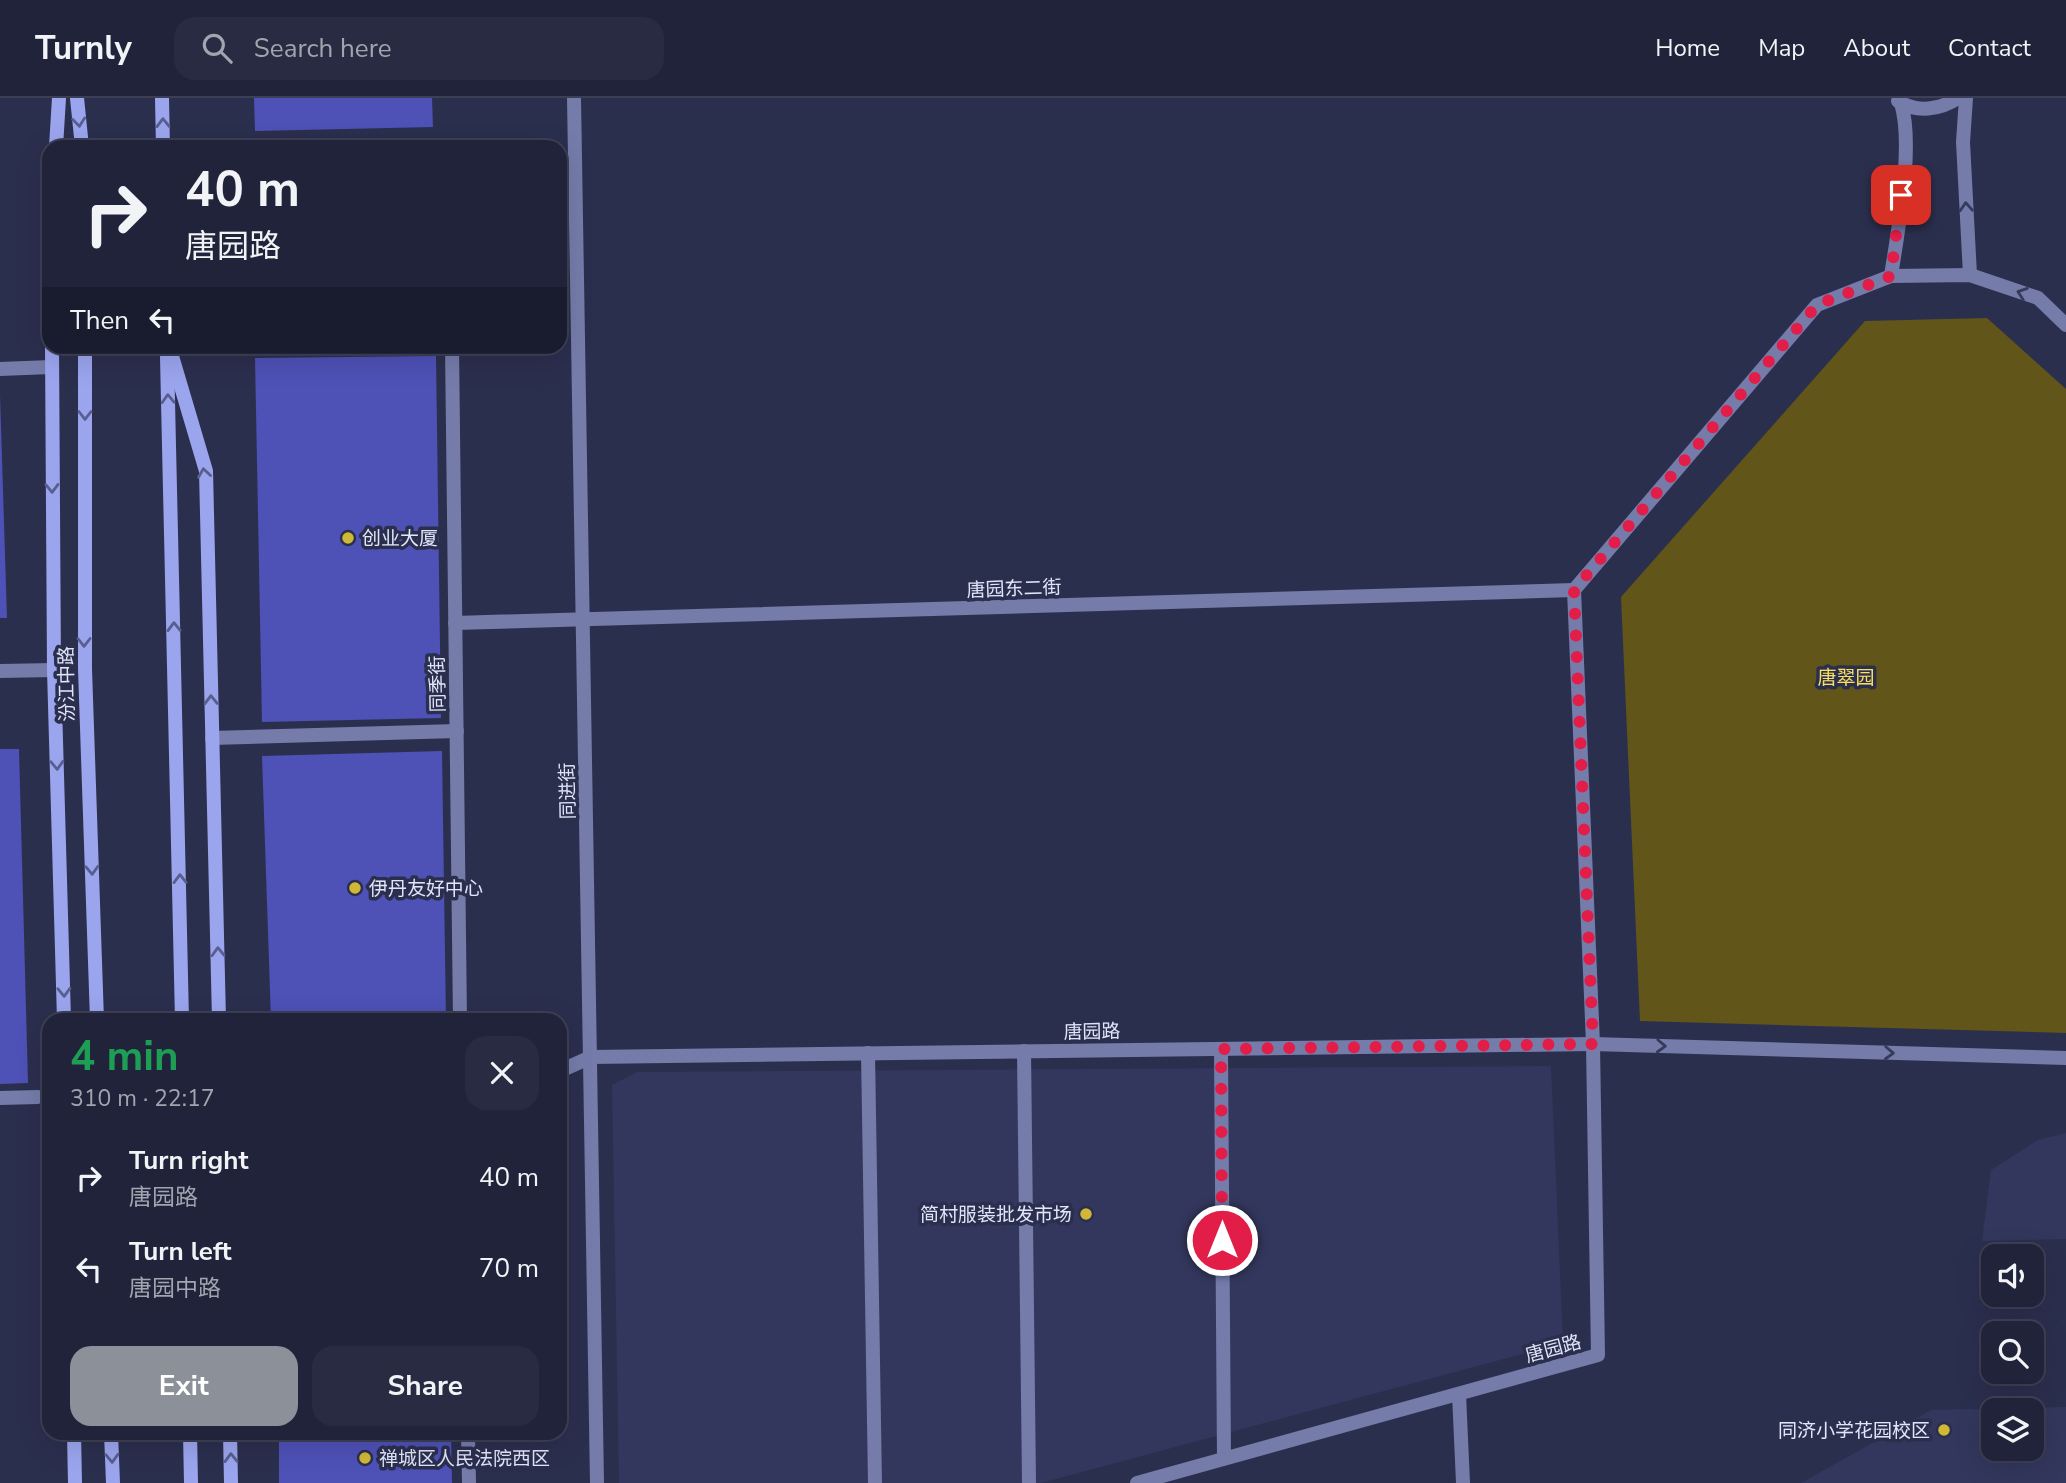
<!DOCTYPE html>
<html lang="en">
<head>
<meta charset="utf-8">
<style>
  body { margin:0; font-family:"Nunito Sans","Noto Sans SC",sans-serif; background:#282b42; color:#f1f3f6; height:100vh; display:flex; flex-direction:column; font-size:26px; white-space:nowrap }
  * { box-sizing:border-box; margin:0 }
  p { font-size:23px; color:#a2a4af }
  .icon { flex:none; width:38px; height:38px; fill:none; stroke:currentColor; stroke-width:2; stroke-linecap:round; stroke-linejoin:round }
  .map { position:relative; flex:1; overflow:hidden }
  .sheet { position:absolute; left:42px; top:915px; width:525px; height:427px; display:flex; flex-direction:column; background:#20233a; border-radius:21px; box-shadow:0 7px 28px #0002,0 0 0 2px #3d4054 }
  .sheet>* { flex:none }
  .guide { position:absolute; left:42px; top:42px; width:525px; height:214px; border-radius:21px; box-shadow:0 7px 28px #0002,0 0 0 2px #3d4054; background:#20233a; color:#f1f3f6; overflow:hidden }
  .buttons { position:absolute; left:1981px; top:1146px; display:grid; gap:14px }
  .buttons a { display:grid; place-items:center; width:63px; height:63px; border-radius:14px; background:#20233a; box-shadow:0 7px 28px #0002,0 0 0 2px #3d4054; font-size:35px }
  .pin { position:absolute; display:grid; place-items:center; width:60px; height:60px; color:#fff; margin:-30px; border-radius:14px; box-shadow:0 4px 10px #0006 }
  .me { position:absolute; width:77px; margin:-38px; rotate:0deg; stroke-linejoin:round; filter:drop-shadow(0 0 5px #0008) }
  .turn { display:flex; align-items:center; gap:24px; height:147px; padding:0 28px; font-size:32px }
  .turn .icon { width:91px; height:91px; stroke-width:2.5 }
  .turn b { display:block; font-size:49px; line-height:60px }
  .then { display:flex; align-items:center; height:66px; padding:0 28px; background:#0003; gap:14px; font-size:26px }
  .round { display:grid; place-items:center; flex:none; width:74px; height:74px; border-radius:21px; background:#282b42 }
  .overview { display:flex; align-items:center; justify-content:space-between; height:119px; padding:0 28px }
  h1 { font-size:42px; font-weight:700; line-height:52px; color:#1e9e55 }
  .action { display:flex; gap:14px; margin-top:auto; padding:14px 28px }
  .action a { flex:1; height:80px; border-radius:21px; background:#8c9099; color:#fff; font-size:28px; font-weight:700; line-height:80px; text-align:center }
  .action a+a { background:#282b42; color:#f1f3f6 }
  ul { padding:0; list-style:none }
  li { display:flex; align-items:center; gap:21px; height:91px; padding:0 28px }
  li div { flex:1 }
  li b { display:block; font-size:26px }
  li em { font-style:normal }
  header { display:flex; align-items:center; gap:42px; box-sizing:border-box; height:98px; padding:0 35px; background:#20233a; border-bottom:2px solid #3d4054 }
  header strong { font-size:33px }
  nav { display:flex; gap:38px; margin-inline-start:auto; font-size:24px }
  .search { width:490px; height:63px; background:#282b42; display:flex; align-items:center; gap:18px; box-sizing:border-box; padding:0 24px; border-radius:21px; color:#a2a4af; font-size:26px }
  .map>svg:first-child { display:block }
  .built { fill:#33375d; fill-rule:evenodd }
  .green { fill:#61551a }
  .building { fill:#4e51b6 }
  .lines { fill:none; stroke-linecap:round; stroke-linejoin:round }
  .minor { stroke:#757caa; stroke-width:14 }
  .tertiary { stroke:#757caa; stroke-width:14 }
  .secondary { stroke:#9ba5ee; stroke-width:14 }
  .oneway { stroke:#585e8e }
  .oneway2 { stroke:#363b5c }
  .route { stroke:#e11d48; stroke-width:12; stroke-dasharray:0 21.6 }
  .poi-dot { fill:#d0b736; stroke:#2b2f4e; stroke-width:2.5 }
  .labels { text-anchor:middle; stroke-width:7; stroke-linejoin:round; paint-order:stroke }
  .poi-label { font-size:19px; fill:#e1e5f9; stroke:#2b2f4e; text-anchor:start }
  .street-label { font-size:19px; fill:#e1e5f9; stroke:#2b2f4e }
  .park-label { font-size:19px; fill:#fae05e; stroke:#2b2f4e }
</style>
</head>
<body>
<header>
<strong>Turnly</strong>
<div class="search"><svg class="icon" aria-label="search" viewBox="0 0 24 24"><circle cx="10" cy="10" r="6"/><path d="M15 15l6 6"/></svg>Search here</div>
<nav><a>Home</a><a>Map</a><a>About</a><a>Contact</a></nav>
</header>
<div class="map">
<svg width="2066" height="1385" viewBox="0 0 2066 1385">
  <rect width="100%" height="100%" fill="#2b2f4e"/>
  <g class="built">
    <polygon points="1551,968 1563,1245 1041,1385 619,1385 612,987 637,974"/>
    <polygon points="2066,1035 2066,1141 1982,1143 1991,1072 2038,1042"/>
    <path d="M2066,1309V1385H1801L1931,1312ZM1993,1312H2032V1351H1993Z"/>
  </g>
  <polygon class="green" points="1987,220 2066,291 2066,935 1640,923 1621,499 1865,223"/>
  <g class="building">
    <polygon points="254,0 432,0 433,29 255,33"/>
    <polygon points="436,258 441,620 262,624 255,260"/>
    <polygon points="0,297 7,520 0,520"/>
    <polygon points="0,651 19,651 28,985 0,986"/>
    <polygon points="442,653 446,922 271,922 262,658"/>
    <polygon points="279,1335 451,1335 452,1385 279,1385"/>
  </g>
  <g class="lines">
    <g class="minor">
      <polyline points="574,0 597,1385"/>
      <polyline points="452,248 460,922"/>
      <polyline points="0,271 51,269"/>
      <polyline points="455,525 1574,492"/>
      <polyline points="212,640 457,633"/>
      <polyline points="1221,951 1224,1360"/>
      <polyline points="1024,953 1029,1385"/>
      <polyline points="868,955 875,1385"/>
      <polyline points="560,973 591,959 1593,946"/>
      <polyline points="0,1000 38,999"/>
      <polyline points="1459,1296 1463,1385"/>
      <polyline points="468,1335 469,1385"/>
    </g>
    <g class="tertiary">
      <polyline points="1966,0 1963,44 1970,177"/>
      <path d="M1898,3C1917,15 1940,12 1958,0"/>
      <path d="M1891,178C1898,132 1914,48 1901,5"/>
      <polyline points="0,573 54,572"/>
      <polyline points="1593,946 2066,960"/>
      <polyline points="1137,1385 1598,1257 1593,946 1574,492 1817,207 1891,178 1970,177 2038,200 2066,227"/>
    </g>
    <g class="secondary">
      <polyline points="77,0 82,49"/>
      <polyline points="162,0 163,49"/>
      <polyline points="56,49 59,0"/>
      <polyline points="52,248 54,572 64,922"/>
      <polyline points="85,248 85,571 97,922"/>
      <polyline points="169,248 206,373 219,922"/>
      <polyline points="167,259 182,922"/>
      <polyline points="74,1335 75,1385"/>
      <polyline points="111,1335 113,1385"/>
      <polyline points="190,1335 191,1385"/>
      <polyline points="230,1335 231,1385"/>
    </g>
  </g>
  <defs><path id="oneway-chevron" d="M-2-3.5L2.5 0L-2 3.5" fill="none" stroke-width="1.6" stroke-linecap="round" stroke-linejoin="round" transform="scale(1.75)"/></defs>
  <g class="oneway">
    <use href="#oneway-chevron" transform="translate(79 24) rotate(84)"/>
    <use href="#oneway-chevron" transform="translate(163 25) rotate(-91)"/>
    <use href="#oneway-chevron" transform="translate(168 301) rotate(-92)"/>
    <use href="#oneway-chevron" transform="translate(85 317) rotate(90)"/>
    <use href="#oneway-chevron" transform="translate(204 375) rotate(-98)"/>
    <use href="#oneway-chevron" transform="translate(52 390) rotate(89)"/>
    <use href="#oneway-chevron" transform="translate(174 529) rotate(-91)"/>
    <use href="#oneway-chevron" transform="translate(84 544) rotate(90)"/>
    <use href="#oneway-chevron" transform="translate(211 602) rotate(-91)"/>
    <use href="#oneway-chevron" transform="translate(57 667) rotate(88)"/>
    <use href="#oneway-chevron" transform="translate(92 772) rotate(88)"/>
    <use href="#oneway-chevron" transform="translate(180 781) rotate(-91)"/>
    <use href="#oneway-chevron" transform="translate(218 854) rotate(-92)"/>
    <use href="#oneway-chevron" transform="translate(64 894) rotate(88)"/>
    <use href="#oneway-chevron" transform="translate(112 1360) rotate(88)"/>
    <use href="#oneway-chevron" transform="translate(231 1360) rotate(-91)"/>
  </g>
  <g class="oneway2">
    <use href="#oneway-chevron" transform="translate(1966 109) rotate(-93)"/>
    <use href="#oneway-chevron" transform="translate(2022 195) rotate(-161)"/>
    <use href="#oneway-chevron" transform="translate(1661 948) rotate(2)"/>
    <use href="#oneway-chevron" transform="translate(1889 955) rotate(2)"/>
  </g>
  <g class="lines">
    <polyline class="route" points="1222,1142 1221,951 1593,946 1574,492 1817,207 1891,178 1901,97"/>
  </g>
  <g class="poi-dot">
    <circle cx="348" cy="440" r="7"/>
    <circle cx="355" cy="790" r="7"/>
    <circle cx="1086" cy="1116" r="7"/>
    <circle cx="1944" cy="1332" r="7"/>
    <circle cx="365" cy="1360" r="7"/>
  </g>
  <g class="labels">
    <g class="poi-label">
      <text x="362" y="447">创业大厦</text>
      <text x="369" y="797">伊丹友好中心</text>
      <text x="1072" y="1123" text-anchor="end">简村服装批发市场</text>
      <text x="1930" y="1339" text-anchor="end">同济小学花园校区</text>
      <text x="379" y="1367">禅城区人民法院西区</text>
    </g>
    <g class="street-label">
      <text transform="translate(1014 490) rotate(-2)" y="7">唐园东二街</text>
      <text transform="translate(66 586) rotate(-91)" y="7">汾江中路</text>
      <text transform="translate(437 586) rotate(-91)" y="7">同季街</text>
      <text transform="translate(567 693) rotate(-91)" y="7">同进街</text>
      <text transform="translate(1092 933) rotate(-1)" y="7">唐园路</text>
      <text transform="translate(1553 1250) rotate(-15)" y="7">唐园路</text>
    </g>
    <g class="park-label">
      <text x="1846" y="586">唐翠园</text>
    </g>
  </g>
</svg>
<div class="buttons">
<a><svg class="icon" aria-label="sound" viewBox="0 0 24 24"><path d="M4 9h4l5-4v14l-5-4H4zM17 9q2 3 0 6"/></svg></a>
<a><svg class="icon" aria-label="search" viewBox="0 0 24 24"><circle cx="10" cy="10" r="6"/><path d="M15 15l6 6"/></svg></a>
<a><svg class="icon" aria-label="layers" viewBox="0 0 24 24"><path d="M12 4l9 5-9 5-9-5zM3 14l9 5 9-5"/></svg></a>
</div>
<div class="pin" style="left:1901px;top:97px;background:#d93025"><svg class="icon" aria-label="arrive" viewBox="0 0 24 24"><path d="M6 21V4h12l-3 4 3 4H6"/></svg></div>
<svg class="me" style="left:1222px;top:1142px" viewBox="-20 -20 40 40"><circle r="17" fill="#e11d48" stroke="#fff" stroke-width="3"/><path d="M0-11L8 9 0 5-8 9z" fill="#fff"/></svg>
<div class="guide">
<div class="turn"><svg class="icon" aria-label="right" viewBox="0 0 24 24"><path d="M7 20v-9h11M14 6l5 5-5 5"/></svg><div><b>40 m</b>唐园路</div></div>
<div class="then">Then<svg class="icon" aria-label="left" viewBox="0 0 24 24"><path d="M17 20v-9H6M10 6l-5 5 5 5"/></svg></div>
</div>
<section class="sheet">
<div class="overview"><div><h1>4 min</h1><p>310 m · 22:17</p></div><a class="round"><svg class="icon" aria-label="close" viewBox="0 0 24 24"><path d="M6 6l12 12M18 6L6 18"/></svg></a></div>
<ul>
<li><svg class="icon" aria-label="right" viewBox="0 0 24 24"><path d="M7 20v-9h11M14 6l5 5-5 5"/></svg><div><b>Turn right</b><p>唐园路</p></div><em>40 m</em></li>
<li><svg class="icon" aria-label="left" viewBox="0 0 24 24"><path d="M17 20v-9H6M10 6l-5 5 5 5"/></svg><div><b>Turn left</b><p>唐园中路</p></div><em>70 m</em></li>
</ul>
<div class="action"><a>Exit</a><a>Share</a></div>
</section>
</div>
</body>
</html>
